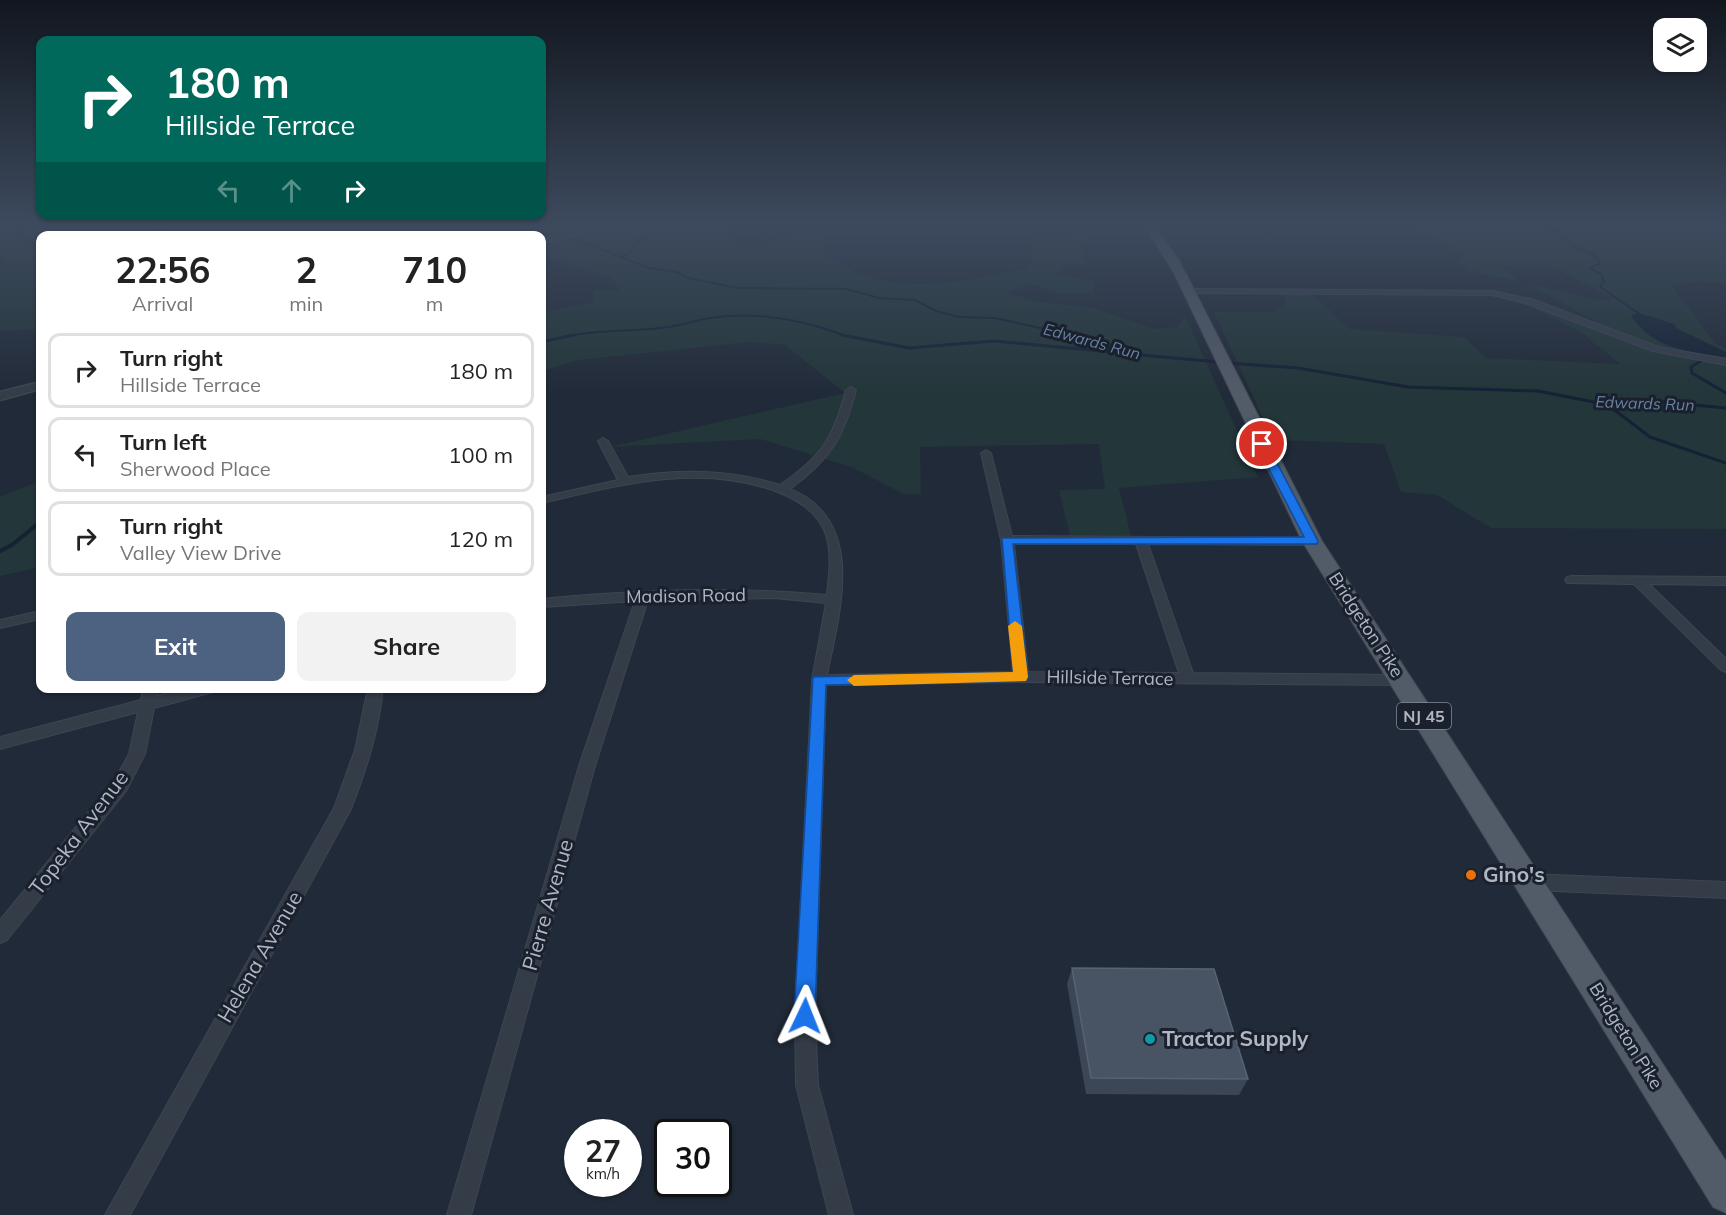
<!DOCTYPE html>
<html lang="en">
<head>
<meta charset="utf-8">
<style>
  body { margin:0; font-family:Mulish,sans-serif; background:#f2f2f2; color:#222; height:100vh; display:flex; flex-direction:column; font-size:22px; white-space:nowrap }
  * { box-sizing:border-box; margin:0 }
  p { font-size:20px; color:#767676 }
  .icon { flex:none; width:33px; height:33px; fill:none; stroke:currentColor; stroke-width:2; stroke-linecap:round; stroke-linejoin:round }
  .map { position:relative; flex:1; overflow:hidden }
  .sheet { position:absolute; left:36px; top:231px; width:510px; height:462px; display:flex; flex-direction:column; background:#fff; border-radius:12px; box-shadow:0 2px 4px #0004 }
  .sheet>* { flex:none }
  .guide { position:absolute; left:36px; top:36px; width:510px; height:183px; border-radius:12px; box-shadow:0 2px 4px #0004; background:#00695c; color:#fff; overflow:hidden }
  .controls { position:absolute; left:1653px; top:18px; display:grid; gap:12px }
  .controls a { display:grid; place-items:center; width:54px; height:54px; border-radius:12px; background:#fff; box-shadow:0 2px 4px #0004; font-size:30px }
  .speed { position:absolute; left:564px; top:1119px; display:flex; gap:12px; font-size:30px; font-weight:700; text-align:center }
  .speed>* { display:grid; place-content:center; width:78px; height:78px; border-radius:50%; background:#fff; box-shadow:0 2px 4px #0004; line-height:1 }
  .speed small { font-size:15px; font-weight:400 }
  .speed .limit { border:3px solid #111; border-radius:9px; background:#fff; color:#111 }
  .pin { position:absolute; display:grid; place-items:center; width:51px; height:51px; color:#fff; margin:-26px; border:3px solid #fff; border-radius:50%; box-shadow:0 2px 6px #0007 }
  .me { position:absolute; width:66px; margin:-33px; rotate:2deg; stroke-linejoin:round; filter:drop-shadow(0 0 4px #0008) }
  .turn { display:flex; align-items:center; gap:21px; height:126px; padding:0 30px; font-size:27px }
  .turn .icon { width:78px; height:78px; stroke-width:2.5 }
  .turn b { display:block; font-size:42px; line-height:51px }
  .lanes { display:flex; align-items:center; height:57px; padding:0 30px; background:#0003; justify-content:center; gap:30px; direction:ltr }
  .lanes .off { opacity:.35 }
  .eta { display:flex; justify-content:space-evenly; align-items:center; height:102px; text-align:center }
  .eta b { font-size:36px; font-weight:700; line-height:42px }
  .cta { display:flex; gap:12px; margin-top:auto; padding:12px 30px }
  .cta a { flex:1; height:69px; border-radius:12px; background:#4d6181; color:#fff; font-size:24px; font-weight:700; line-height:69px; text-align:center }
  .cta a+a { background:#f2f2f2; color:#222 }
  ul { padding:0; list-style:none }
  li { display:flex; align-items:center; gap:18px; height:75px; margin:0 12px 9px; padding:0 18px; border:3px solid #e0e0e0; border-radius:12px }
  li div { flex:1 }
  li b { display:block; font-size:22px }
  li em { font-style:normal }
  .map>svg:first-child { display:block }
  .green { fill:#233639 }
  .water { fill:#152135 }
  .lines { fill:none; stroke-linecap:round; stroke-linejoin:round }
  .stream-far2 { stroke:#152135; stroke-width:2 }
  .stream-far1 { stroke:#152135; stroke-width:3 }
  .stream { stroke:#152135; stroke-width:4 }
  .minor-casing { stroke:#3e4552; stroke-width:2 }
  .tertiary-casing { stroke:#3e4552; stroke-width:3 }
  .primary-casing { stroke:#3e4552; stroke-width:2 }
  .minor { fill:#343c48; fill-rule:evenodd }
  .tertiary { fill:#343c48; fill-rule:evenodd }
  .primary { fill:#525b68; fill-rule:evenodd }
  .wall { fill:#3c4657 }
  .building { fill:#485363; stroke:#586272; stroke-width:1.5 }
  .route { fill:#1a73e8; stroke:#114b97; stroke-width:1.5 }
  .slow { fill:#f59e0b }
  .food-dot { fill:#e8710a; stroke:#1a212d; stroke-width:2 }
  .culture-dot { fill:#0f9aa8; stroke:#1a212d; stroke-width:2 }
  .labels { text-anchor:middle; stroke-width:6; stroke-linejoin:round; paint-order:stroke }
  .far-water-label { font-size:16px; font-style:italic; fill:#6880a4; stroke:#1a212d }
  .shield { fill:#1a212d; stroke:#828a97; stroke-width:1.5 }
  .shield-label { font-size:16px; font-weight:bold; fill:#afb7c5 }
  .street-label { font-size:18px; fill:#afb7c5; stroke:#1a212d }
  .near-street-label { font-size:21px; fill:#afb7c5; stroke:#1a212d }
  .near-poi-label { font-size:21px; font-weight:bold; fill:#afb7c5; stroke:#1a212d; text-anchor:start }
</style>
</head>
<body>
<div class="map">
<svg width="1726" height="1215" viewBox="0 0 1726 1215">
  <rect width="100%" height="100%" fill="#212a38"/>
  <g class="green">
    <polygon points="0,225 93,225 80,235 40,236 40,329 0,331 0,267 5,266 0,257"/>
    <polygon points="465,225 589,225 542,236 443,235 461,230"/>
    <path d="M627,225H727L721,232C762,258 755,245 795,234C803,232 815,234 823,234V252C832,258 841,266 850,270C907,296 970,280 1029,268L1035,236L1096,235L1083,241L1085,264H1066L1055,274L1094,281L1093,294L1055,293L1031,284L1006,293L1039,302L1093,308L1154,329L1177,327L1185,316L1258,477L1119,488L1132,540H1071L1059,490L1105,489L1099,444L920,447L921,494H904L851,467L760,439L610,447L845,393L785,345L751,342L578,360L542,371V312L592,303L594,290L620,291L612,278L542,256V246Z"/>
    <path d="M1411,225H1726V284L1700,281L1671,285L1716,344L1726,348V529L1491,528L1437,495L1401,492L1384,444L1273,440L1214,312H1275L1287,301L1281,293H1311L1349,329L1464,337L1486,358L1620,364L1582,333L1519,301L1609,329L1532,286C1559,287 1588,303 1614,299L1548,265L1502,266L1517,281L1470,271L1458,261L1464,254Z"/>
    <polygon points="35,483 40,495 40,567 0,576 0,497"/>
  </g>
  <path class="water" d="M1634,314C1649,314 1660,320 1674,324L1676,328L1726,352V357C1687,351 1655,350 1631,316Z"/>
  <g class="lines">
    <g class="stream-far2">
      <polyline points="6,225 20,230 26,242 40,243"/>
      <polyline points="505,225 580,241 649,268 677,272 688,278 737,288 846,289 879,298 915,300 936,311 959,317 995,318 1076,336"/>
      <polyline points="1539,225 1562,233 1562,237 1571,241 1570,244 1597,257 1600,264 1589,268 1601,274 1604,281 1600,287 1644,317"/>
      <polyline points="504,236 537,233"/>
      <polyline points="624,256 631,252 636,242 663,225"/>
      <path d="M568,336C601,329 635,332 669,327C683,325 696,320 710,318C756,311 803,320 846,336"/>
    </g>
    <g class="stream-far1">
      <polyline points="842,335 909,348 994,341 1122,353"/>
      <polyline points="1072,335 1129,354 1219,362"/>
      <polyline points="542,342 574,335"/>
      <polyline points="1702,357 1701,361 1691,367 1692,373 1726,393"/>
      <polyline points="1227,363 1298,368 1408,387 1538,391 1609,405 1664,402 1726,408"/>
      <polyline points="1608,405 1650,437 1726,463"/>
    </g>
    <polyline class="stream" points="0,551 12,545 40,522"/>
    <g class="minor-casing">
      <g id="minor">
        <polygon points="153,225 166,225 166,226 163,228"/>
        <polygon points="1190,289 1492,291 1534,300 1658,347 1726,359 1726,365 1653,351 1528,304 1492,295 1187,293 1186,291"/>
        <path d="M851,387L856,390C844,437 830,460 790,489C867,520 840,611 827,675L1013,672L1001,540L981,453L986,450L991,453L1012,536L1316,538L1318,541L1312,545L1148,544L1193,673L1402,675L1407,676L1409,680L1407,684L1402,685L1021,682L826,685L815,1015L818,1085L853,1215H829L796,1085L795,1015L812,680L826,603L774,598L648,600L595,766L471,1215H447L579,766L635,601L542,607V599C636,590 732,586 827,595C829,576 832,554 826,535C819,514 800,501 780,493C702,462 620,485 542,503V497L618,480L598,441L603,438L608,441L628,477C680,469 729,469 780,485C822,456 833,439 846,390ZM1014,544H1136L1179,673L1028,672Z"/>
        <polygon points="1572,576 1726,577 1726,585 1649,584 1726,659 1726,672 1721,670 1634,584 1567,583 1565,580 1567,577"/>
        <polygon points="40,611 40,619 0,628 0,620"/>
        <polygon points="143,688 158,688 157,696 186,688 215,688 213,692 154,708 145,754 126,791 7,940 0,943 0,920 114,781 129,754 138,712 0,749 0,737 141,700"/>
        <path d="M368,688H383C379,731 366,770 351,809L130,1215H105L334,808L355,750Z"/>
        <polygon points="1529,874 1726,882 1726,898 1529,890 1522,888 1520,882 1522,876"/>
      </g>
    </g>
    <g class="tertiary-casing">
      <g id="tertiary">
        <polygon points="600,225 613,225 542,243 542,239"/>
        <polygon points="40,382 40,389 0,400 0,392"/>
      </g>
    </g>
    <g class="primary-casing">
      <polygon id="primary" points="1144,225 1154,225 1179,260 1322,541 1726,1161 1726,1213 1713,1207 1302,541 1174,273"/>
    </g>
    <use href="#minor" class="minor"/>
    <use href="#tertiary" class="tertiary"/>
    <use href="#primary" class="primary"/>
  </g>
  <polygon class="wall" points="1072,968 1248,1079 1239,1095 1086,1094 1067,984"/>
  <polygon class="building" points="1072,968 1214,969 1248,1079 1091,1078"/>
  <linearGradient id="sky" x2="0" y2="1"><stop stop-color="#12171f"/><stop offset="0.57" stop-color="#3d4a5e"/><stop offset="1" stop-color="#3d4a5e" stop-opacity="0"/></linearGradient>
  <rect width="1726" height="395" fill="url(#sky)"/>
  <polygon class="route" points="1262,441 1267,444 1318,541 1317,544 1013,544 1028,677 1026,681 826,685 815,1016 812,1023 805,1026 797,1023 794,1016 813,677 1013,672 1002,538 1304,537 1256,444"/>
  <polygon class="slow" points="1015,621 1022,626 1028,677 1026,681 854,686 847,680 854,675 1013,672 1008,626"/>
  <circle class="food-dot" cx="1471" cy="875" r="6"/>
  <circle class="culture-dot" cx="1150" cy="1039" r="6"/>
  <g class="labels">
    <g class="far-water-label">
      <text transform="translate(1092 341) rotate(15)" y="6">Edwards Run</text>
      <text transform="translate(1645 403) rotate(2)" y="6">Edwards Run</text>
    </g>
    <rect class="shield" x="1397" y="703" width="54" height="26" rx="4.5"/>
    <g class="shield-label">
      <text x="1424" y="722">NJ 45</text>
    </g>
    <g class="street-label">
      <text transform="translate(686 596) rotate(-1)" y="6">Madison Road</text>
      <text transform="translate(1366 625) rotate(57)" y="6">Bridgeton Pike</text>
      <text transform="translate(1110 678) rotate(1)" y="6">Hillside Terrace</text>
      <text transform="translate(1626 1036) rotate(58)" y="6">Bridgeton Pike</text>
    </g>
    <g class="near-street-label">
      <text transform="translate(79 833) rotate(-53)" y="7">Topeka Avenue</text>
      <text transform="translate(548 905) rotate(-74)" y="7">Pierre Avenue</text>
      <text transform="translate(260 957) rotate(-60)" y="7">Helena Avenue</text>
    </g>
    <g class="near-poi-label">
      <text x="1483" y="882">Gino's</text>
      <text x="1162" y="1046">Tractor Supply</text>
    </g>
  </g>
</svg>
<div class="controls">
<a><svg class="icon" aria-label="layers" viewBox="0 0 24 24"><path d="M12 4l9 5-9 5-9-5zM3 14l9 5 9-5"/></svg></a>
</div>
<div class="speed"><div>27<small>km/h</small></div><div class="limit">30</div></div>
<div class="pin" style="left:1262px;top:444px;background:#d93025"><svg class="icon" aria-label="arrive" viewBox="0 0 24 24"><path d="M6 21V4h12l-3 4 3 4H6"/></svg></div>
<svg class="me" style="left:805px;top:1016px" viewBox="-20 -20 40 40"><path d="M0-17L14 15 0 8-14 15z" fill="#1a73e8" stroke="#fff" stroke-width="4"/></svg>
<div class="guide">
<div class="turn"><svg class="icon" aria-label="right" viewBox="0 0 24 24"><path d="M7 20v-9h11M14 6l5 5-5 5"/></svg><div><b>180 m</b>Hillside Terrace</div></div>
<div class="lanes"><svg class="icon off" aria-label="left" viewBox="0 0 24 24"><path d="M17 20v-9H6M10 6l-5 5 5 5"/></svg><svg class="icon off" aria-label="ahead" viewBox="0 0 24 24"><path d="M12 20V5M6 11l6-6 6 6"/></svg><svg class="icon" aria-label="right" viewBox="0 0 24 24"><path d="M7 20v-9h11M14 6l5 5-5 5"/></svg></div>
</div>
<section class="sheet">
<div class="eta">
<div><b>22:56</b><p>Arrival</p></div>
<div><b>2</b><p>min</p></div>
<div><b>710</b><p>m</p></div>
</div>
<ul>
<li><svg class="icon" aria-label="right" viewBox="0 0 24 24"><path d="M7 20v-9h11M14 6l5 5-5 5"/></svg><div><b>Turn right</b><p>Hillside Terrace</p></div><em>180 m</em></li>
<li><svg class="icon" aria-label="left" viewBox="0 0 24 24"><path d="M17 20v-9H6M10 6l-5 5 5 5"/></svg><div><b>Turn left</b><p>Sherwood Place</p></div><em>100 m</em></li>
<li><svg class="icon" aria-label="right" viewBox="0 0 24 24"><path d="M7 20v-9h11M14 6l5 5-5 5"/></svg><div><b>Turn right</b><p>Valley View Drive</p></div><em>120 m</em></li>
</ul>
<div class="cta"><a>Exit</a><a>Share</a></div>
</section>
</div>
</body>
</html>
